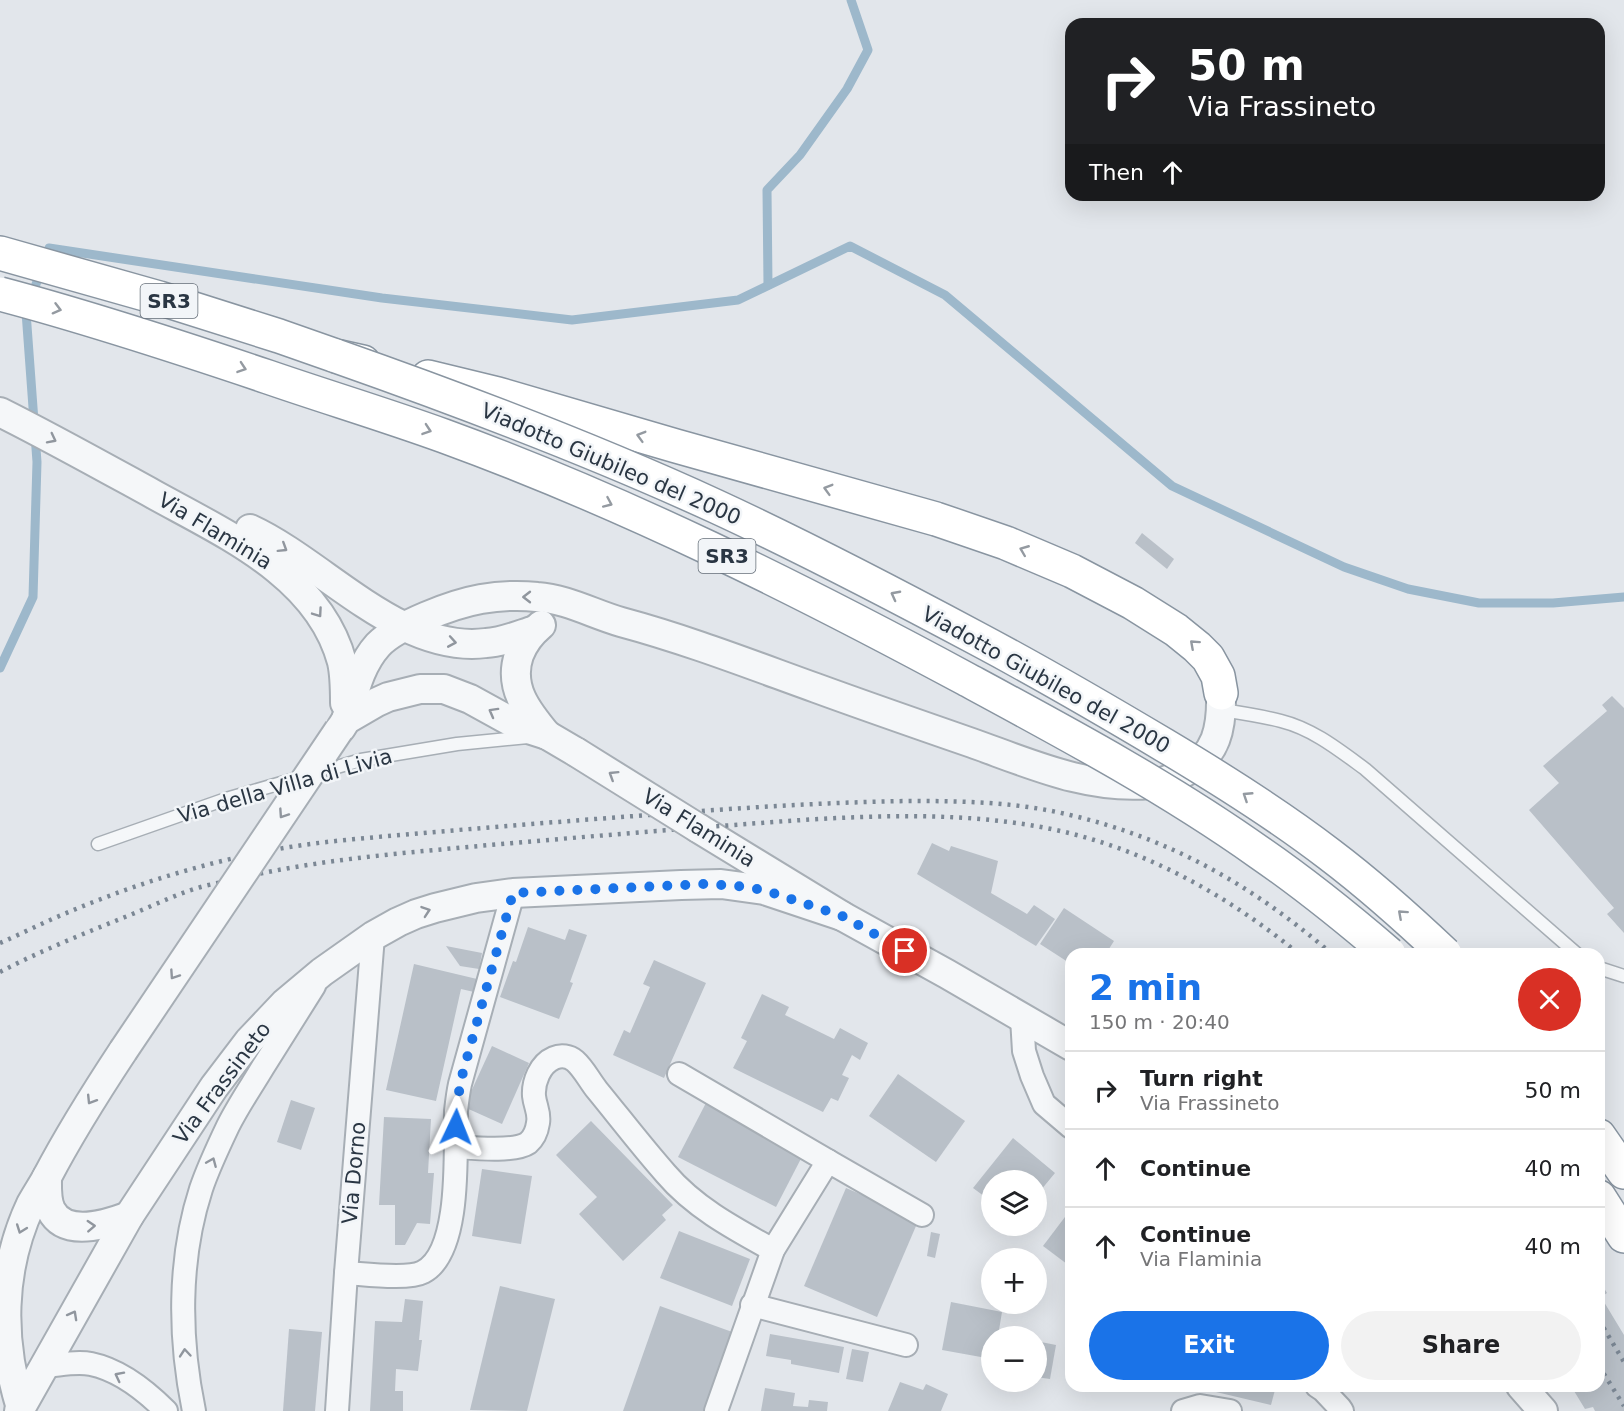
<!DOCTYPE html>
<html lang="en">
<head>
<meta charset="utf-8">
<style>
  body { margin:0; font-family:"DejaVu Sans",sans-serif; background:#f2f2f2; color:#202124; height:100vh; display:flex; flex-direction:column; font-size:22px; white-space:nowrap }
  * { box-sizing:border-box; margin:0 }
  p { font-size:20px; color:#757577 }
  .icon { flex:none; width:33px; height:33px; fill:none; stroke:currentColor; stroke-width:2; stroke-linecap:round; stroke-linejoin:round }
  .map { position:relative; flex:1; overflow:hidden }
  .sheet { position:absolute; left:1065px; top:948px; width:540px; height:444px; display:flex; flex-direction:column; background:#fff; border-radius:18px; box-shadow:0 6px 24px #0002 }
  .sheet>* { flex:none }
  .hud { position:absolute; left:1065px; top:18px; width:540px; height:183px; border-radius:18px; box-shadow:0 6px 24px #0002; background:#202124; color:#fff; overflow:hidden }
  .buttons { position:absolute; left:981px; top:1170px; display:grid; gap:12px }
  .buttons a { display:grid; place-items:center; width:66px; height:66px; border-radius:50%; background:#fff; box-shadow:0 6px 24px #0002; font-size:30px }
  .pin { position:absolute; display:grid; place-items:center; width:51px; height:51px; color:#fff; margin:-26px; border:3px solid #fff; border-radius:50%; box-shadow:0 2px 6px #0007 }
  .me { position:absolute; width:66px; margin:-33px; rotate:2deg; stroke-linejoin:round; filter:drop-shadow(0 0 4px #0008) }
  .turn { display:flex; align-items:center; gap:21px; height:126px; padding:0 24px; font-size:27px }
  .turn .icon { width:78px; height:78px; stroke-width:2.5 }
  .turn b { display:block; font-size:42px; line-height:51px }
  .then { display:flex; align-items:center; height:57px; padding:0 24px; background:#0003; gap:12px; font-size:22px }
  .round { display:grid; place-items:center; flex:none; width:63px; height:63px; border-radius:32px; background:#f2f2f2 }
  .headline { display:flex; align-items:center; justify-content:space-between; height:102px; padding:0 24px }
  h1 { font-size:36px; font-weight:600; line-height:45px; color:#1a73e8 }
  .button { display:flex; gap:12px; margin-top:auto; padding:12px 24px }
  .button a { flex:1; height:69px; border-radius:36px; background:#1a73e8; color:#fff; font-size:24px; font-weight:600; line-height:69px; text-align:center }
  .button a+a { background:#f2f2f2; color:#202124 }
  ul { padding:0; list-style:none }
  li { display:flex; align-items:center; gap:18px; height:78px; padding:0 24px; border-top:2px solid #e0e0e0 }
  li div { flex:1 }
  li b { display:block; font-size:22px }
  li em { font-style:normal }
  .map>svg:first-child { display:block }
  .lines { fill:none; stroke-linecap:round; stroke-linejoin:round }
  .stream { stroke:#9db8cb; stroke-width:9 }
  .building { fill:#b9c0c8 }
  .service-casing { stroke:#a7aeb5; stroke-width:15 }
  .minor-casing { stroke:#a7aeb5; stroke-width:26 }
  .tertiary-casing { stroke:#a7aeb5; stroke-width:32 }
  .trunk-casing { stroke:#8995a1; stroke-width:36 }
  .service { stroke:#f5f7f9; stroke-width:12 }
  .minor { stroke:#f5f7f9; stroke-width:22 }
  .tertiary { stroke:#f5f7f9; stroke-width:28 }
  .trunk { stroke:#fff; stroke-width:33 }
  .rail { stroke:#7b8794; stroke-width:4.5; stroke-dasharray:3 6; stroke-linecap:butt }
  .tertiary-bridge-casing { stroke:#a7aeb5; stroke-width:32; stroke-linecap:butt }
  .trunk-bridge-casing { stroke:#8995a1; stroke-width:36; stroke-linecap:butt }
  .tertiary-bridge { stroke:#f5f7f9; stroke-width:28 }
  .trunk-bridge { stroke:#fff; stroke-width:33 }
  .oneway { stroke:#949aa1 }
  .oneway2 { stroke:#90969e }
  .route { stroke:#1a73e8; stroke-width:10; stroke-dasharray:0 18 }
  .labels { text-anchor:middle; stroke-width:5; stroke-linejoin:round; paint-order:stroke }
  .shield { fill:#f2f5f8; stroke:#666f79; stroke-width:1.5 }
  .shield-label { font-size:20px; font-weight:bold; fill:#2a3643 }
  .street-label { font-size:21px; fill:#2a3643; stroke:#f2f5f8 }
</style>
</head>
<body>
<div class="map">
<svg width="1624" height="1411" viewBox="0 0 1624 1411">
  <rect width="100%" height="100%" fill="#e2e6eb"/>
  <g class="lines">
    <g class="stream">
      <polyline points="768,285 767,190 800,155 847,89 868,50 851,0"/>
      <polyline points="0,668 33,597 37,462 26,312 49,248 382,298 572,320 738,300 850,246 945,295 1172,486 1344,567 1408,589 1479,603 1553,603 1624,597"/>
    </g>
  </g>
  <g class="building">
    <polygon points="1142,533 1174,559 1167,569 1135,543"/>
    <polygon points="1612,696 1624,708 1624,933 1607,914 1614,908 1529,810 1559,783 1543,766 1607,711 1602,705"/>
    <polygon points="932,843 949,851 951,846 998,861 991,893 1027,914 1034,905 1055,919 1036,946 917,874"/>
    <polygon points="1064,908 1114,941 1107,952 1111,954 1071,954 1071,964 1040,944"/>
    <polygon points="528,927 565,940 569,929 587,935 570,982 573,983 559,1019 500,997 513,961 516,962"/>
    <polygon points="446,946 482,953 479,969 460,966"/>
    <polygon points="654,960 706,983 664,1078 613,1055 624,1030 630,1033 650,987 643,984"/>
    <polygon points="414,964 477,979 474,992 461,989 436,1101 386,1090"/>
    <polygon points="762,994 789,1007 785,1015 834,1039 840,1028 868,1043 860,1060 852,1055 842,1075 849,1078 838,1101 831,1098 823,1112 733,1068 747,1041 741,1038"/>
    <polygon points="492,1046 529,1063 502,1124 464,1107"/>
    <polygon points="898,1074 965,1121 936,1162 869,1116"/>
    <polygon points="708,1099 806,1149 776,1207 678,1157"/>
    <polygon points="291,1100 315,1108 301,1150 277,1142"/>
    <polygon points="384,1117 431,1119 428,1173 434,1173 430,1224 417,1223 405,1245 395,1245 395,1205 379,1205"/>
    <polygon points="591,1121 673,1205 662,1215 666,1220 623,1261 579,1214 597,1197 556,1155"/>
    <polygon points="1013,1138 1055,1173 1036,1196 1036,1180 992,1180 992,1202 973,1188"/>
    <polygon points="482,1169 532,1176 521,1244 472,1236"/>
    <polygon points="846,1188 919,1219 877,1317 804,1286"/>
    <polygon points="1071,1209 1071,1267 1043,1246"/>
    <polygon points="679,1231 750,1259 732,1306 660,1278"/>
    <polygon points="931,1232 940,1234 935,1258 927,1256"/>
    <polygon points="1599,1280 1607,1293 1601,1297 1624,1335 1624,1411 1595,1411 1593,1407 1585,1409 1571,1386 1599,1386"/>
    <polygon points="500,1286 555,1299 527,1411 470,1410"/>
    <polygon points="405,1299 423,1301 419,1340 422,1340 418,1371 396,1369 395,1391 403,1391 403,1411 370,1411 375,1321 402,1322"/>
    <polygon points="951,1302 1002,1312 998,1336 992,1336 992,1359 942,1350"/>
    <polygon points="660,1306 735,1333 707,1411 623,1411"/>
    <polygon points="289,1329 322,1332 315,1411 283,1411"/>
    <polygon points="770,1334 844,1347 839,1373 791,1364 791,1360 766,1356"/>
    <polygon points="1036,1341 1056,1345 1050,1379 1036,1377"/>
    <polygon points="852,1349 869,1352 863,1382 846,1379"/>
    <polygon points="900,1382 923,1390 926,1384 948,1394 941,1411 888,1411"/>
    <polygon points="1199,1386 1276,1386 1271,1405 1199,1388"/>
    <polygon points="765,1388 795,1393 793,1406 808,1407 809,1400 828,1402 827,1411 761,1411"/>
  </g>
  <g class="lines">
    <g class="service-casing">
      <g id="service">
        <path d="M1222,710C1242,713 1262,716 1281,721C1313,729 1339,750 1365,769L1577,954"/>
        <polyline points="98,844 226,799 361,760 457,744 528,737"/>
        <polyline points="1599,968 1624,976"/>
      </g>
    </g>
    <g class="minor-casing">
      <g id="minor">
        <polyline points="1022,1018 1024,1051 1032,1076 1044,1104 1071,1127"/>
        <polyline points="679,1074 828,1161"/>
        <path d="M456,1147C473,1148 515,1152 528,1143C534,1138 537,1130 538,1123C540,1113 535,1106 534,1096C533,1082 540,1064 554,1058C561,1055 569,1056 575,1061C584,1069 589,1080 597,1090C620,1118 642,1147 666,1174C695,1208 735,1229 773,1250"/>
        <path d="M346,1273C364,1274 408,1280 423,1272C462,1252 455,1149 456,1111C457,1102 458,1093 460,1084L513,893"/>
        <polyline points="752,1305 906,1345"/>
        <path d="M44,1366C60,1365 76,1361 91,1364C120,1370 146,1391 166,1411"/>
        <polyline points="1317,1386 1323,1390 1340,1408 1342,1411"/>
        <path d="M194,1411C179,1339 178,1260 201,1189C208,1168 218,1147 228,1126C238,1106 251,1087 263,1067C280,1040 297,1013 314,986"/>
        <polyline points="337,1411 346,1273 373,936"/>
        <polyline points="716,1411 773,1250 828,1161 922,1215"/>
        <polyline points="1183,1411 1200,1406 1230,1411"/>
      </g>
    </g>
    <g class="tertiary-casing">
      <g id="tertiary">
        <path d="M0,412C52,438 102,466 153,494C225,534 319,575 342,662C345,675 345,689 345,703"/>
        <path d="M250,529C324,563 400,654 486,643C503,642 519,635 535,630"/>
        <path d="M541,625C530,634 524,642 519,655C508,687 527,711 547,735"/>
        <path d="M346,720C354,694 359,666 378,645C397,625 453,604 481,599C499,596 519,595 537,597C567,599 593,614 621,622C688,640 752,665 816,688C868,707 920,725 972,743C1031,764 1088,790 1151,784C1163,783 1174,778 1185,772C1217,755 1222,728 1221,693"/>
        <polyline points="341,728 346,720 377,702 388,697 420,689 444,689 470,699 519,726 547,735 576,752"/>
        <polyline points="698,828 842,916 947,974 1071,1046"/>
        <path d="M47,1177C47,1188 46,1200 51,1210C65,1238 108,1224 129,1216"/>
        <polyline points="1521,1386 1543,1411"/>
        <path d="M21,1408C0,1341 0,1270 31,1204C36,1195 42,1186 47,1177C70,1133 96,1092 123,1051"/>
        <polyline points="19,1411 129,1216 214,1087 249,1041 285,1003 322,972 373,936 398,922 416,914 435,908 476,898 513,893 681,885 721,884 764,890 842,916"/>
      </g>
    </g>
    <g class="trunk-casing">
      <g id="trunk">
        <polyline points="0,253 159,298 279,336 336,356 363,362"/>
        <polyline points="428,377 498,394 676,446 936,519 1006,543 1072,571 1133,603 1176,630 1197,647 1208,658 1218,676 1221,693"/>
        <polyline points="1599,1136 1624,1172"/>
        <polyline points="1599,1197 1624,1236"/>
      </g>
    </g>
    <use href="#service" class="service"/>
    <use href="#minor" class="minor"/>
    <use href="#tertiary" class="tertiary"/>
    <use href="#trunk" class="trunk"/>
    <g class="rail">
      <path d="M0,943C21,934 42,923 64,914C127,887 196,865 263,852C315,841 370,838 423,833C515,825 608,818 701,811C771,806 840,802 910,801C964,801 1017,802 1070,815C1172,839 1253,886 1332,954"/>
      <path d="M0,972C40,951 83,934 125,917C148,908 170,897 194,889C209,884 225,882 240,878C305,863 370,856 435,850C521,842 607,835 693,828C806,820 934,806 1046,828C1140,846 1226,894 1299,954"/>
      <polyline points="1599,1320 1624,1362"/>
      <polyline points="1599,1366 1624,1406"/>
    </g>
    <g class="tertiary-bridge-casing">
      <g id="tertiary-bridge">
        <polyline points="576,752 698,828"/>
        <polyline points="123,1051 339,730"/>
      </g>
    </g>
    <g class="trunk-bridge-casing">
      <g id="trunk-bridge">
        <path d="M0,294C91,318 179,347 268,377C326,397 386,415 444,436C625,502 797,588 966,679C1066,733 1167,787 1260,853C1305,884 1347,918 1389,954"/>
        <path d="M336,356C464,401 591,449 715,506C804,547 890,592 976,638C1040,672 1102,708 1164,745C1221,779 1277,814 1329,854C1370,885 1408,919 1445,954"/>
      </g>
    </g>
    <use href="#tertiary-bridge" class="tertiary-bridge"/>
    <use href="#trunk-bridge" class="trunk-bridge"/>
  </g>
  <defs><path id="oneway-chevron" d="M-2-3.5L2.5 0L-2 3.5" fill="none" stroke-width="1.6" stroke-linecap="round" stroke-linejoin="round" transform="scale(1.5)"/></defs>
  <g class="oneway">
    <use href="#oneway-chevron" transform="translate(57 309) rotate(15)"/>
    <use href="#oneway-chevron" transform="translate(242 368) rotate(19)"/>
    <use href="#oneway-chevron" transform="translate(427 430) rotate(19)"/>
    <use href="#oneway-chevron" transform="translate(641 436) rotate(-164)"/>
    <use href="#oneway-chevron" transform="translate(828 489) rotate(-164)"/>
    <use href="#oneway-chevron" transform="translate(608 503) rotate(24)"/>
    <use href="#oneway-chevron" transform="translate(1024 550) rotate(-158)"/>
    <use href="#oneway-chevron" transform="translate(895 595) rotate(-152)"/>
    <use href="#oneway-chevron" transform="translate(1194 644) rotate(-138)"/>
    <use href="#oneway-chevron" transform="translate(1247 796) rotate(-147)"/>
    <use href="#oneway-chevron" transform="translate(1402 914) rotate(-138)"/>
  </g>
  <g class="oneway2">
    <use href="#oneway-chevron" transform="translate(52 439) rotate(27)"/>
    <use href="#oneway-chevron" transform="translate(283 548) rotate(32)"/>
    <use href="#oneway-chevron" transform="translate(527 597) rotate(-180)"/>
    <use href="#oneway-chevron" transform="translate(318 613) rotate(55)"/>
    <use href="#oneway-chevron" transform="translate(452 642) rotate(10)"/>
    <use href="#oneway-chevron" transform="translate(493 712) rotate(-151)"/>
    <use href="#oneway-chevron" transform="translate(613 775) rotate(-148)"/>
    <use href="#oneway-chevron" transform="translate(283 814) rotate(124)"/>
    <use href="#oneway-chevron" transform="translate(426 911) rotate(-19)"/>
    <use href="#oneway-chevron" transform="translate(174 975) rotate(124)"/>
    <use href="#oneway-chevron" transform="translate(91 1100) rotate(122)"/>
    <use href="#oneway-chevron" transform="translate(212 1162) rotate(-67)"/>
    <use href="#oneway-chevron" transform="translate(91 1226) rotate(-3)"/>
    <use href="#oneway-chevron" transform="translate(21 1229) rotate(110)"/>
    <use href="#oneway-chevron" transform="translate(73 1315) rotate(-61)"/>
    <use href="#oneway-chevron" transform="translate(185 1353) rotate(-95)"/>
    <use href="#oneway-chevron" transform="translate(119 1376) rotate(-153)"/>
  </g>
  <g class="lines">
    <polyline class="route" points="456,1127 456,1108 462,1076 513,893 705,884 738,886 764,890 842,916 905,951"/>
  </g>
  <g class="labels">
    <g class="shield">
      <rect x="140.5" y="284" width="57" height="34" rx="4.5"/>
      <rect x="698.5" y="539" width="57" height="34" rx="4.5"/>
    </g>
    <g class="shield-label">
      <text x="169" y="308">SR3</text>
      <text x="727" y="563">SR3</text>
    </g>
    <g class="street-label">
      <text transform="translate(611 464) rotate(23)" y="7">Viadotto Giubileo del 2000</text>
      <text transform="translate(215 531) rotate(31)" y="7">Via Flaminia</text>
      <text transform="translate(1046 680) rotate(29)" y="7">Viadotto Giubileo del 2000</text>
      <text transform="translate(285 786) rotate(-16)" y="7">Via della Villa di Livia</text>
      <text transform="translate(699 828) rotate(32)" y="7">Via Flaminia</text>
      <text transform="translate(222 1083) rotate(-53)" y="7">Via Frassineto</text>
      <text transform="translate(354 1173) rotate(-85)" y="7">Via Dorno</text>
    </g>
  </g>
</svg>
<div class="buttons">
<a><svg class="icon" aria-label="layers" viewBox="0 0 24 24"><path d="M12 4l9 5-9 5-9-5zM3 14l9 5 9-5"/></svg></a>
<a>+</a>
<a>−</a>
</div>
<div class="pin" style="left:905px;top:951px;background:#d93025"><svg class="icon" aria-label="arrive" viewBox="0 0 24 24"><path d="M6 21V4h12l-3 4 3 4H6"/></svg></div>
<svg class="me" style="left:456px;top:1127px" viewBox="-20 -20 40 40"><path d="M0-17L14 15 0 8-14 15z" fill="#1a73e8" stroke="#fff" stroke-width="4"/></svg>
<div class="hud">
<div class="turn"><svg class="icon" aria-label="right" viewBox="0 0 24 24"><path d="M7 20v-9h11M14 6l5 5-5 5"/></svg><div><b>50 m</b>Via Frassineto</div></div>
<div class="then">Then<svg class="icon" aria-label="ahead" viewBox="0 0 24 24"><path d="M12 20V5M6 11l6-6 6 6"/></svg></div>
</div>
<section class="sheet">
<div class="headline"><div><h1>2 min</h1><p>150 m · 20:40</p></div><a class="round" style="background:#d93025;color:#fff"><svg class="icon" aria-label="close" viewBox="0 0 24 24"><path d="M6 6l12 12M18 6L6 18"/></svg></a></div>
<ul>
<li><svg class="icon" aria-label="right" viewBox="0 0 24 24"><path d="M7 20v-9h11M14 6l5 5-5 5"/></svg><div><b>Turn right</b><p>Via Frassineto</p></div><em>50 m</em></li>
<li><svg class="icon" aria-label="ahead" viewBox="0 0 24 24"><path d="M12 20V5M6 11l6-6 6 6"/></svg><div><b>Continue</b></div><em>40 m</em></li>
<li><svg class="icon" aria-label="ahead" viewBox="0 0 24 24"><path d="M12 20V5M6 11l6-6 6 6"/></svg><div><b>Continue</b><p>Via Flaminia</p></div><em>40 m</em></li>
</ul>
<div class="button"><a>Exit</a><a>Share</a></div>
</section>
</div>
</body>
</html>
